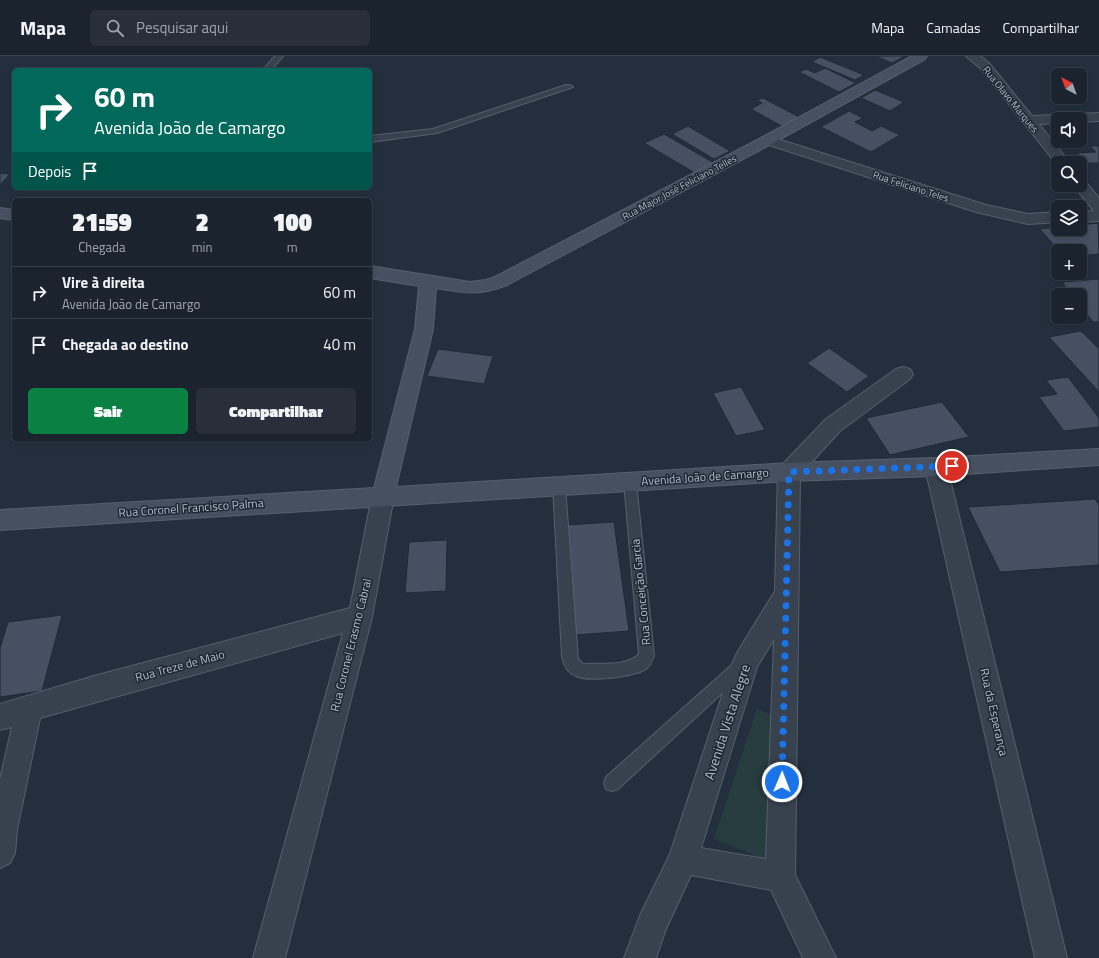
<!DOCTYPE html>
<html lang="pt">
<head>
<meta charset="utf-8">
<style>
  body { margin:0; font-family:"Titillium Web",sans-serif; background:#282f3a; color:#f1f3f6; height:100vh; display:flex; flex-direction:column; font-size:15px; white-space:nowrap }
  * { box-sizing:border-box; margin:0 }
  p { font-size:13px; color:#a0a4aa }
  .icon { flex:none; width:22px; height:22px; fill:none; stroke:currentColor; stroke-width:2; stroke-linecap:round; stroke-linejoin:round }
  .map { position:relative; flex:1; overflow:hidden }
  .drawer { position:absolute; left:12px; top:142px; width:360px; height:244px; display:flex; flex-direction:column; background:#1b232e; border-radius:6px; box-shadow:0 2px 6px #0003,0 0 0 1px #39404a }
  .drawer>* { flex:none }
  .hud { position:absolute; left:12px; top:12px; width:360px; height:122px; border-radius:6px; box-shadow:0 2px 6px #0003,0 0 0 1px #39404a; background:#00695c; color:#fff; overflow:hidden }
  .needle { width:26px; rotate:319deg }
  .tools { position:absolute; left:1051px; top:12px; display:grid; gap:8px }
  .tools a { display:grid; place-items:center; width:36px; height:36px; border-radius:6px; background:#1b232e; box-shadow:0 2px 6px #0003,0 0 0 1px #39404a; font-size:20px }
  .pin { position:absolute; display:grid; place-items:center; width:34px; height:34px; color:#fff; margin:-17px; border:2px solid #fff; border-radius:50%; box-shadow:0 1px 4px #0007 }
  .me { position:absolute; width:44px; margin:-22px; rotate:1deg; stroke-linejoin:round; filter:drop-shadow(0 0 3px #0008) }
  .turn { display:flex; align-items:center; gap:14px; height:84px; padding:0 16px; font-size:18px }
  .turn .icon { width:52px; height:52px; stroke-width:2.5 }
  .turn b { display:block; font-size:28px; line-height:34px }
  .then { display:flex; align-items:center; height:38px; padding:0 16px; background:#0003; gap:8px; font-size:15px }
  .eta { display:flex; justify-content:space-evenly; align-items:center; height:68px; text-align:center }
  .eta b { font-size:24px; font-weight:800; line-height:28px }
  .cta { display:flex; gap:8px; margin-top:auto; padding:8px 16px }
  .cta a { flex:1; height:46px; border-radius:6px; background:#0b8043; color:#fff; font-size:16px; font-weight:800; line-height:46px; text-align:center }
  .cta a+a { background:#282f3a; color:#f1f3f6 }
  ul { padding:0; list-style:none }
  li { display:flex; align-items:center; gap:12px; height:52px; padding:0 16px; border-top:1px solid #39404a }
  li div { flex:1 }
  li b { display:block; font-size:15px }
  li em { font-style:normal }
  header { display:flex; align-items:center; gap:24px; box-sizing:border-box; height:56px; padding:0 20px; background:#1b232e; border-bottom:1px solid #39404a }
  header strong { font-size:19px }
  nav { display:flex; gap:22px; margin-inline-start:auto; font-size:14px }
  .search { width:280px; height:36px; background:#282f3a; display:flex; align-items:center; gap:10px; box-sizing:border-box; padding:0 14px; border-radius:6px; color:#a0a4aa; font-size:15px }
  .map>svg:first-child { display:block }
  .green { fill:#263c3f }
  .building { fill:#455162; stroke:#1f2835 }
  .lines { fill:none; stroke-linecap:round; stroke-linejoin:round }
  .lane-casing { stroke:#565f6c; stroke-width:2 }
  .street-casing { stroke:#565f6c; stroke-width:2 }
  .secondary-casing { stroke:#565f6c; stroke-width:2 }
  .lane { fill:#38414e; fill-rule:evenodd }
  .street { fill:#38414e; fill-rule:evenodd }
  .secondary { fill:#465061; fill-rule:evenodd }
  .route { stroke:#1a73e8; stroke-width:7; stroke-dasharray:0 12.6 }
  .labels { text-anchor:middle; stroke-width:3; stroke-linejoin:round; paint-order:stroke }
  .far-street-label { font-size:10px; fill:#b4bcc9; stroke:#1d2633 }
  .street-label { font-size:12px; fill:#b4bcc9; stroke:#1d2633 }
  .near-street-label { font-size:14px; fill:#b4bcc9; stroke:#1d2633 }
</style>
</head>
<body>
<header>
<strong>Mapa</strong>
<div class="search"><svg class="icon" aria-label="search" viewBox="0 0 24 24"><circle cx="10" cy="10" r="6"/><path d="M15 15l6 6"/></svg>Pesquisar aqui</div>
<nav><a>Mapa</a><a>Camadas</a><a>Compartilhar</a></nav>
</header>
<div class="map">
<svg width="1099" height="902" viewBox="0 0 1099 902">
  <rect width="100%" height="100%" fill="#242f3e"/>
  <polygon class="green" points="757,653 775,660 769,805 714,783"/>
  <g class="building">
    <polygon points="875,0 905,0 892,7"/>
    <polygon points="820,1 864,19 855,24 812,6"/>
    <polygon points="825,12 856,27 839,36 799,16 806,13 815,17"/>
    <polygon points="875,34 904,46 890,55 861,42"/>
    <polygon points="763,42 801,62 783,71 751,53 762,47 757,44"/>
    <polygon points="849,55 863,62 855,66 872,75 881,70 900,79 871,96 821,71"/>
    <polygon points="688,70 730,95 714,103 672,78"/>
    <polygon points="664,78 714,107 695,117 644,87"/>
    <polygon points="1090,90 1099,90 1099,107 1087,107 1077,97 1096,96"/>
    <polygon points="0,117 10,118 0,129"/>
    <polygon points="1098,167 1099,198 1080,200 1080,195 1059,195 1040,173 1058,171 1058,173 1080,173 1080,169"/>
    <polygon points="1099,223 1099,266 1093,266 1080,249 1080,239 1072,239 1062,226"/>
    <polygon points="1081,275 1099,293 1099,336 1049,281"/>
    <polygon points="829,292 869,320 847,336 807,307"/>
    <polygon points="438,293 493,300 484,328 427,320"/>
    <polygon points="1068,321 1099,362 1099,371 1064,375 1039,341 1057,338 1046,324"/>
    <polygon points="741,331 765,374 736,380 713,337"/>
    <polygon points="942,346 969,381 890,399 866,362"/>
    <polygon points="1095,443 1099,449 1099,509 1000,516 968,451"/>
    <polygon points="614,466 629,575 575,579 566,469"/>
    <polygon points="447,484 446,535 405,537 409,486"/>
    <polygon points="62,559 42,635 0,641 0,592 8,566"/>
  </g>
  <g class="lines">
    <g class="lane-casing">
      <g id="lane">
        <polygon points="275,0 283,0 271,14 263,14"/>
        <polygon points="566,29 569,29 573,31 437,77 370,86 370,80 433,73"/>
        <path d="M630,421L634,422L636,426L654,600C652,605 650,610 646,613C634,621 589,626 576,620C568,617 564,610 562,601L553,430L554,426L559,425L564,426L565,430L578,603L583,608C599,607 628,611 639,598L624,426L626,422Z"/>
        <polygon points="740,604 745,606 747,611 745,616 618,733 612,735 606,733 604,727 606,721 735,606"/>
      </g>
    </g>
    <g class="street-casing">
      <g id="street">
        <polygon points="966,0 980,0 989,7 1032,60 1099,57 1099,65 1080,66 1080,63 1058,63 1058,67 1039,68 1070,107 1058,107 1058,110 981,13"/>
        <polygon points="768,80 986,149 1028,158 1058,156 1058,166 1028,168 976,156 763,87 761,84 763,81"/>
        <polygon points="1080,123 1085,125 1099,142 1099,165 1080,166 1080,156 1094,155 1073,129 1080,129"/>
        <path d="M903,311L910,313L913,318L910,323L840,375L800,419L795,819L836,902H803L771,834L691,819L666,873L656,902H624L641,857L670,798L733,606L737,597L775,535L778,416L781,410L826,363L896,313ZM774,583L766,803L701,792L757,611Z"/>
        <polygon points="936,402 943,405 947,411 1067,902 1035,902 925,411 929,405"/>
        <polygon points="383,431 391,434 394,440 372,561 285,902 253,902 343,577 40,662 17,774 15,797 10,807 0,812 0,723 12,671 0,674 0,648 94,620 350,552 372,440 375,434"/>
      </g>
    </g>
    <g class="secondary-casing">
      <g id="secondary">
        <path d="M912,0H927L925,3L773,87L507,229C479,240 465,237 436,232L433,273L396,431L789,407L936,402L1099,393V409L936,420L789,425L0,474V454L374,432L415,273L419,230L370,222V210L470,226L486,224L495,221L763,81Z"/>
        <polygon points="0,152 14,154 14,164 0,162"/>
      </g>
    </g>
    <use href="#lane" class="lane"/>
    <use href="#street" class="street"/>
    <use href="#secondary" class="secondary"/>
  </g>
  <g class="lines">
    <polyline class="route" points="782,726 789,416 952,410"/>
  </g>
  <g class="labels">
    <g class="far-street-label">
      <text transform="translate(1011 43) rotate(51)" y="4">Rua Olavo Marques</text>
      <text transform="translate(911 130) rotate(18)" y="4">Rua Feliciano Teles</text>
      <text transform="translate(679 131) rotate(-28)" y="4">Rua Major José Feliciano Telles</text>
    </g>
    <g class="street-label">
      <text transform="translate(705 421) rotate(-4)" y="4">Avenida João de Camargo</text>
      <text transform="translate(191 452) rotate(-4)" y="4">Rua Coronel Francisco Palma</text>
      <text transform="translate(641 536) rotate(-96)" y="4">Rua Conceição Garcia</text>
      <text transform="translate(351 589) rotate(-76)" y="4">Rua Coronel Erasmo Cabral</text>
      <text transform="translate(180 610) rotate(-15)" y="4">Rua Treze de Maio</text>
      <text transform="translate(994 656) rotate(77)" y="4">Rua da Esperança</text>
    </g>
    <g class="near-street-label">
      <text transform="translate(727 666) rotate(-72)" y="5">Avenida Vista Alegre</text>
    </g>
  </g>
</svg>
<div class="tools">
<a><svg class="needle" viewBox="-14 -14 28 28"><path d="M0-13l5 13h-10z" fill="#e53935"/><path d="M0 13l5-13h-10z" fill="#a0a4aa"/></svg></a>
<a><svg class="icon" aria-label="sound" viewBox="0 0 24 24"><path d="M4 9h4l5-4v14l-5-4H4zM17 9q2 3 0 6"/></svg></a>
<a><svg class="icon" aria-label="search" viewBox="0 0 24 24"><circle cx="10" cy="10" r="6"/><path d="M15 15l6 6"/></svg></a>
<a><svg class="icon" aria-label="layers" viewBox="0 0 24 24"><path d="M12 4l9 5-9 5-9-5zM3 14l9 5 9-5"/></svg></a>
<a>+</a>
<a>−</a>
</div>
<div class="pin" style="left:952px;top:410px;background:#d93025"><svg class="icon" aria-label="arrive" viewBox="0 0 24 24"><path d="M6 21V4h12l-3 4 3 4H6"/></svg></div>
<svg class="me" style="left:782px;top:726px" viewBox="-20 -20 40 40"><circle r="17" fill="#1a73e8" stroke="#fff" stroke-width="3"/><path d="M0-11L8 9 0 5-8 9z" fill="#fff"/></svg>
<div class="hud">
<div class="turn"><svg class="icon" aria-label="right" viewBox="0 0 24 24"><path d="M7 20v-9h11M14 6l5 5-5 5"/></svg><div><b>60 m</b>Avenida João de Camargo</div></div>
<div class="then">Depois<svg class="icon" aria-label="arrive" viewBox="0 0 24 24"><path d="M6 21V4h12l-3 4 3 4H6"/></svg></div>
</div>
<section class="drawer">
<div class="eta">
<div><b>21:59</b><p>Chegada</p></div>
<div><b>2</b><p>min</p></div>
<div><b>100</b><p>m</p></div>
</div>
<ul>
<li><svg class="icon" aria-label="right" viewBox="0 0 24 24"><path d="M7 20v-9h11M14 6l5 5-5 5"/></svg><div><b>Vire à direita</b><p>Avenida João de Camargo</p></div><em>60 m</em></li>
<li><svg class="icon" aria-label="arrive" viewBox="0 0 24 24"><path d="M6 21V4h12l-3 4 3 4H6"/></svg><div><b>Chegada ao destino</b></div><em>40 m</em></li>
</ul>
<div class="cta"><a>Sair</a><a>Compartilhar</a></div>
</section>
</div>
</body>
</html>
